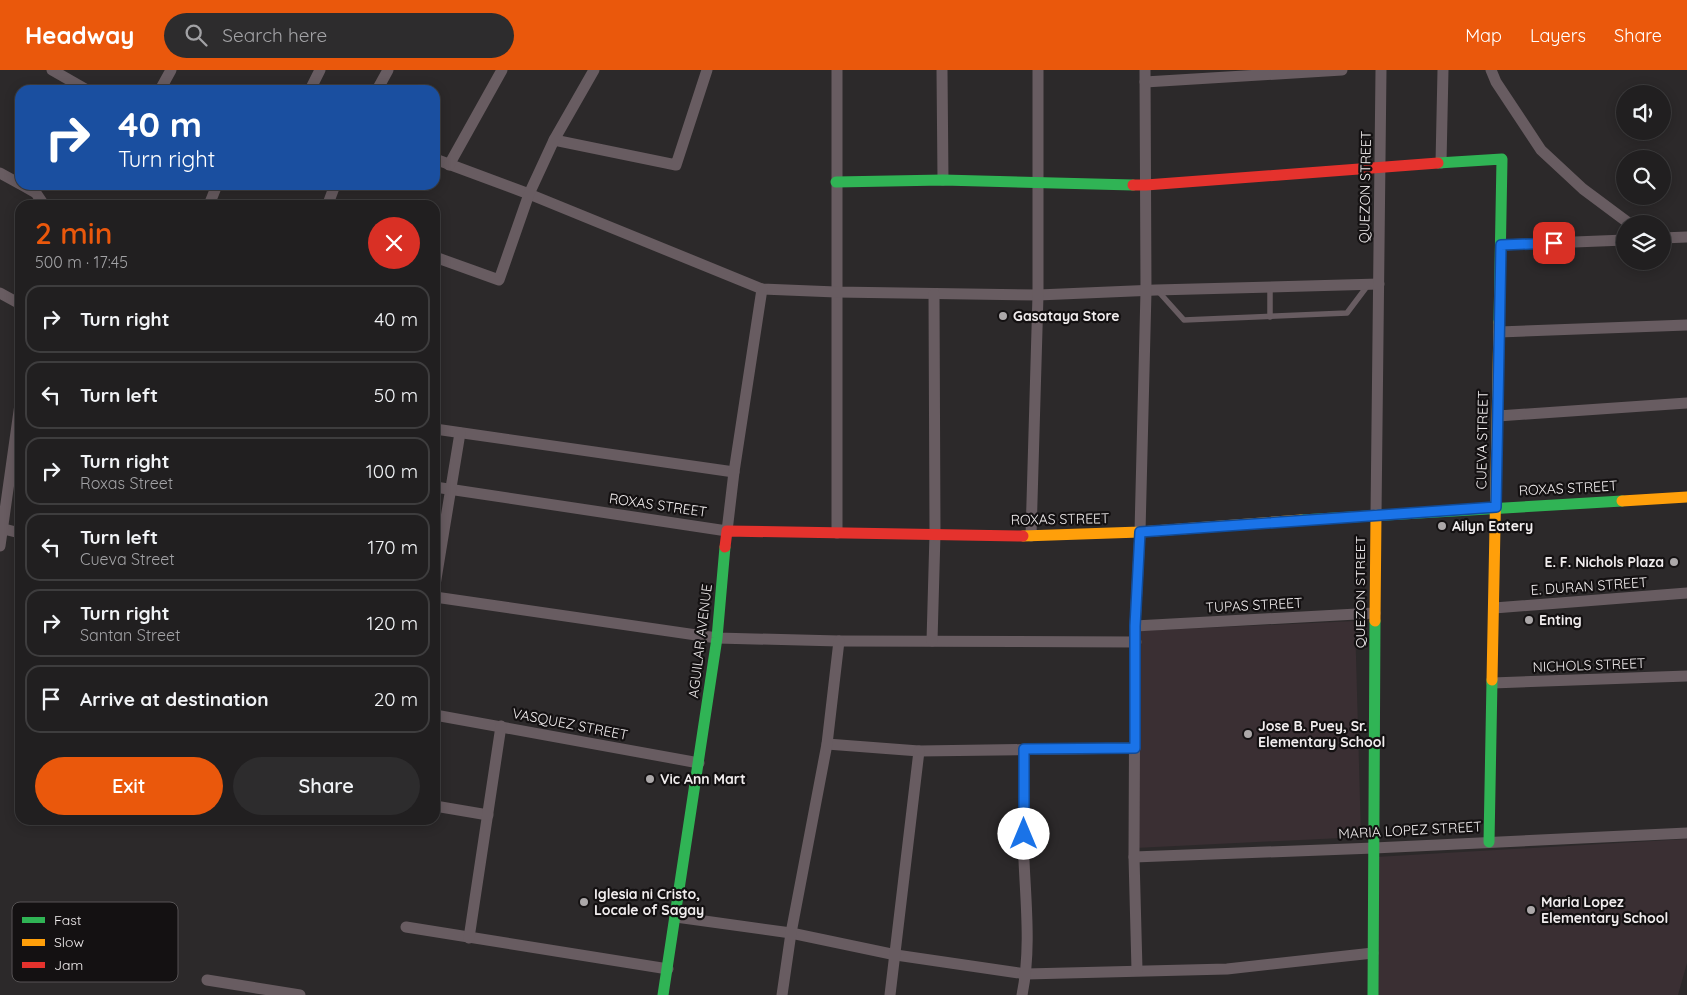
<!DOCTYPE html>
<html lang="en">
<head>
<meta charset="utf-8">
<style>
  body { margin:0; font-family:Quicksand,sans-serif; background:#2d2c2d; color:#f1f3f6; height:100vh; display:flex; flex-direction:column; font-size:19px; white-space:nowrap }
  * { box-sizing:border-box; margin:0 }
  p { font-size:16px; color:#a2a2a5 }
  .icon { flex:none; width:28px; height:28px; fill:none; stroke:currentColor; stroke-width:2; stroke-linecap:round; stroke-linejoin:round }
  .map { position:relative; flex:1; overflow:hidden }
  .sheet { position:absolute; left:15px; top:130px; width:425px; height:625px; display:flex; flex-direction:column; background:#211f20; border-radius:15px; box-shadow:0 2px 12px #0003,0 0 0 1px #3e3d3e }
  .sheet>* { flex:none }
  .guide { position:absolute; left:15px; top:15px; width:425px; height:105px; border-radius:15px; box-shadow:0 2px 12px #0003,0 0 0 1px #3e3d3e; background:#1a4fa0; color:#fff; overflow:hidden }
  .fabs { position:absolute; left:1616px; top:15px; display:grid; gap:10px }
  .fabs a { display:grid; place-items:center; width:55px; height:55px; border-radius:50%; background:#211f20; box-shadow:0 2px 12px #0003,0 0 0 1px #3e3d3e; font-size:25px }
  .pin { position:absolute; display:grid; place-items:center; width:42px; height:42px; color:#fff; margin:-21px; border-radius:10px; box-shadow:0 2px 8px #0006 }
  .me { position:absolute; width:55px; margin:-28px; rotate:0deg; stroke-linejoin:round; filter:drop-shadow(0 0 4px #0008) }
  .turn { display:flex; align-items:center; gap:18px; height:105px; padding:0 20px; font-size:22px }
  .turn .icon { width:65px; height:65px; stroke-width:2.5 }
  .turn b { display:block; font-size:35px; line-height:42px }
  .round { display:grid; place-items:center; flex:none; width:52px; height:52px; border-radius:26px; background:#2d2c2d }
  .headline { display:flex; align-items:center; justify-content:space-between; height:85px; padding:0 20px }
  h1 { font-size:30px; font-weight:600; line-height:38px; color:#ea580c }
  .action { display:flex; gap:10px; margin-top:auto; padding:10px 20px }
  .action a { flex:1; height:58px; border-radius:30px; background:#ea580c; color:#fff; font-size:20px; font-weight:600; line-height:58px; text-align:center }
  .action a+a { background:#2d2c2d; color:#f1f3f6 }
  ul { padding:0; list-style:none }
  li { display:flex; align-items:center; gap:15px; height:68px; margin:0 10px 8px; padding:0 10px; border:2px solid #3e3d3e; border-radius:15px }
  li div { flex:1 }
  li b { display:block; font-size:19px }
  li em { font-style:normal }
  header { display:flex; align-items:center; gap:30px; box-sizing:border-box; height:70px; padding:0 25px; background:#ea580c; color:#fff }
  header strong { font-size:24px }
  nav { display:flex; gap:28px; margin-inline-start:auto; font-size:18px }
  .search { width:350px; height:45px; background:#2d2c2d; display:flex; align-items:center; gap:12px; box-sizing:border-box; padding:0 18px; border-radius:28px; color:#a2a2a5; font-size:19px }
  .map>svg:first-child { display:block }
  .built { fill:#3a2f33 }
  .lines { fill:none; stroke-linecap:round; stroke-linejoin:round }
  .lane { stroke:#685c61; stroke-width:5.5 }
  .street { stroke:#685c61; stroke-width:11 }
  .fast { stroke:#30b455; stroke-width:11 }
  .slow { stroke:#ff9f0a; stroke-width:11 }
  .jam { stroke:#e5322d; stroke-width:11 }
  .route-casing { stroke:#114b97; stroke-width:12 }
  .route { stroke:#1a73e8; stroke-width:9 }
  .poi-dot { fill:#aca8a9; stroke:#141112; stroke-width:2 }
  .labels { text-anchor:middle; stroke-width:4.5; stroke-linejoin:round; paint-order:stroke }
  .street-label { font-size:14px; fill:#f1edee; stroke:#141112 }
  .poi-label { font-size:14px; font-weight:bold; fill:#f1edee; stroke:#141112; text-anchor:start }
  .key { fill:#141112; stroke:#565354; stroke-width:1 }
  .key-label { font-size:14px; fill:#f1edee }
</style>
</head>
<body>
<header>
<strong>Headway</strong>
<div class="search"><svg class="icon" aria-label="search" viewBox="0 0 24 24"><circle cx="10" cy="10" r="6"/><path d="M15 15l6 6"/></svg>Search here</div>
<nav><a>Map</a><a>Layers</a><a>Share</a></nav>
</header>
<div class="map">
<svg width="1687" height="925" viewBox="0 0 1687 925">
  <rect width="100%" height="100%" fill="#2c292a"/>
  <g class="built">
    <polygon points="1355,551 1361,767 1135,778 1139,561"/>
    <polygon points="1687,769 1687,893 1678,925 1375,925 1376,787"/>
  </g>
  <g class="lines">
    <g class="lane">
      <polyline points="1158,221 1184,250 1347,243 1368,215"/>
      <polyline points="1270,247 1270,217"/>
    </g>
    <g class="street">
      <polyline points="52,0 87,20"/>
      <polyline points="837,0 837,463"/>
      <polyline points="942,0 943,110"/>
      <polyline points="1491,0 1496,12 1541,80 1583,119 1630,154"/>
      <polyline points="1145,12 1342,0"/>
      <polyline points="160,20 171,0"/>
      <polyline points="310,20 320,0"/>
      <polyline points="377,20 388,0"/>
      <polyline points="554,70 676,95 707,0"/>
      <polyline points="435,89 529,124 762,219 836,222 1038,225 1156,220 1379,214"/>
      <polyline points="1441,93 1443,0"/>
      <polyline points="449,95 502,0"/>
      <polyline points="0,103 20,114"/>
      <polyline points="22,115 36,123 44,135"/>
      <polyline points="209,135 217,115"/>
      <polyline points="329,135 329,131 335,115"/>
      <polyline points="1662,168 1687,167"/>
      <polyline points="1501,175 1625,170"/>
      <polyline points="435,187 499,210 529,124 554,70 594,0"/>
      <polyline points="0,223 20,234"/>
      <polyline points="1499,262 1687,255"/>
      <polyline points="1498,346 1687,333"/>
      <polyline points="435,359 734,402"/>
      <polyline points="435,417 727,461 734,402 762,219"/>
      <polyline points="1376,445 1381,0"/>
      <polyline points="0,458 20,463"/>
      <polyline points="1031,466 1038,225 1038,0"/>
      <polyline points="0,476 20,334"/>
      <polyline points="435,515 460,363"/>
      <polyline points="435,527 717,568 839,571 1136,572"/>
      <polyline points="1494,538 1687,523"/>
      <polyline points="1135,556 1375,543"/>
      <polyline points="932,571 935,464 934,224"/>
      <polyline points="1492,613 1687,606"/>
      <polyline points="435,645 699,693"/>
      <polyline points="827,674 919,681 1135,678"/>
      <polyline points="435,736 488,745"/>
      <polyline points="1134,787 1374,778 1687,763"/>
      <polyline points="676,847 791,863 896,885 1026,904 1227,899 1373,883"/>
      <polyline points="406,857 668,899"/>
      <polyline points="469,868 501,656"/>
      <polyline points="1137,900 1134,787 1135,556 1140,462 1146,221 1145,0"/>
      <polyline points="207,910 300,925"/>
      <polyline points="782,925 791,863 827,674 839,571"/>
      <polyline points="890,925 919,681"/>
      <path d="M1022,925C1031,881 1026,835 1024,791C1023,754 1024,717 1024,679"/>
    </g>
    <g class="fast">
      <polyline points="1438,93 1502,89 1499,252"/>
      <polyline points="836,112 943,110 1133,115"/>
      <polyline points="1301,450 1622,431"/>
      <polyline points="1489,772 1492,610"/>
      <polyline points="663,925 717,568 725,477"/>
      <polyline points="1373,925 1375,551"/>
    </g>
    <g class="slow">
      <polyline points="1622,431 1687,427"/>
      <polyline points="1023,466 1140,462 1301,450"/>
      <polyline points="1375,551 1376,445"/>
      <polyline points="1492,610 1499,252"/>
    </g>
    <g class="jam">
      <polyline points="1133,115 1146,115 1438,93"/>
      <polyline points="725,477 727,461 1023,466"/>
    </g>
  </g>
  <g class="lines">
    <g class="route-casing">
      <polyline id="route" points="1024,764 1024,679 1135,678 1135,556 1140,462 1496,437 1501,175 1554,173"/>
    </g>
    <use href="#route" class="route"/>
  </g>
  <g class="poi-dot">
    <circle cx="1003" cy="246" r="5"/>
    <circle cx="1442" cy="456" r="5"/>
    <circle cx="1674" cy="492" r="5"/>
    <circle cx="1529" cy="550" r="5"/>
    <circle cx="1248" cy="664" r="5"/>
    <circle cx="650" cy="709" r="5"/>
    <circle cx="584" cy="832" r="5"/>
    <circle cx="1531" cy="840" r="5"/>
  </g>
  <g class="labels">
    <g class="street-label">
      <text transform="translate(1365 117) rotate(-89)" y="5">QUEZON STREET</text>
      <text transform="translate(1482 370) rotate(-89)" y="5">CUEVA STREET</text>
      <text transform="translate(1568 418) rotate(-3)" y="5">ROXAS STREET</text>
      <text transform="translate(658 435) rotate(8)" y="5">ROXAS STREET</text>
      <text transform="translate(1060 449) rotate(-1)" y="5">ROXAS STREET</text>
      <text transform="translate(1589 516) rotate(-4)" y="5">E. DURAN STREET</text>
      <text transform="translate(1360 522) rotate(-90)" y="5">QUEZON STREET</text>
      <text transform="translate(1254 535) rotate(-3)" y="5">TUPAS STREET</text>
      <text transform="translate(700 571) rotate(-83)" y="5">AGUILAR AVENUE</text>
      <text transform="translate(1589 595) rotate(-2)" y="5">NICHOLS STREET</text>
      <text transform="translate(570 654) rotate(11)" y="5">VASQUEZ STREET</text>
      <text transform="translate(1410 760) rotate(-3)" y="5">MARIA LOPEZ STREET</text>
    </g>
    <g class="poi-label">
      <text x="1013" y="251">Gasataya Store</text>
      <text x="1452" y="461">Ailyn Eatery</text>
      <text x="1664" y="497" text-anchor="end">E. F. Nichols Plaza</text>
      <text x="1539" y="555">Enting</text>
      <text x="1258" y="661">Jose B. Puey, Sr.<tspan x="1258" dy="16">Elementary School</tspan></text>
      <text x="660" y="714">Vic Ann Mart</text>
      <text x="594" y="829">Iglesia ni Cristo,<tspan x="594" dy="16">Locale of Sagay</tspan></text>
      <text x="1541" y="837">Maria Lopez<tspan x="1541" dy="16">Elementary School</tspan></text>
    </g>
  </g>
  <rect x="12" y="832" width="166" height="80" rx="8" class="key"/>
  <rect x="22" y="847" width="23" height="6" fill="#30b455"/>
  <rect x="22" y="869" width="23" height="7" fill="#ff9f0a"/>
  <rect x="22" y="892" width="23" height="6" fill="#e5322d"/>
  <g class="key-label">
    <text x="54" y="855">Fast</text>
    <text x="54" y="877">Slow</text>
    <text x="54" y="900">Jam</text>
  </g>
</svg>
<div class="fabs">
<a><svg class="icon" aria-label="sound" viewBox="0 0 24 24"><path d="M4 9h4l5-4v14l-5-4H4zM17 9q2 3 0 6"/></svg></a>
<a><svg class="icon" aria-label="search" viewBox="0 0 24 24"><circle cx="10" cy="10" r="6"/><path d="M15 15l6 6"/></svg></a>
<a><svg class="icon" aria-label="layers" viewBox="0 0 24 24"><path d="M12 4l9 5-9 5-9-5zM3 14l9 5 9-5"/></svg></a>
</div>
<div class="pin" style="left:1554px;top:173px;background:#d93025"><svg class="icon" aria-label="arrive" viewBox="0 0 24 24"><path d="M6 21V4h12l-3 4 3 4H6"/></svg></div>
<svg class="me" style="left:1024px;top:764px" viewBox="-20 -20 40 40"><circle r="19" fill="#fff"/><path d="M0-13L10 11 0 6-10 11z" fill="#1a73e8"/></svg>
<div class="guide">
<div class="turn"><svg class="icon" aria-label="right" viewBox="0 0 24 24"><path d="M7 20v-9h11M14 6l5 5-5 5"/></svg><div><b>40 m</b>Turn right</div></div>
</div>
<section class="sheet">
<div class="headline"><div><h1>2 min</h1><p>500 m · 17:45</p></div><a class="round" style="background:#d93025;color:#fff"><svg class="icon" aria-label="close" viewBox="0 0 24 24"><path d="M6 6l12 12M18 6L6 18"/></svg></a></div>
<ul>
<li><svg class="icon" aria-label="right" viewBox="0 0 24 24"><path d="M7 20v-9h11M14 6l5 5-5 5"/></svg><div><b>Turn right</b></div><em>40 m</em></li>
<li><svg class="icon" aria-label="left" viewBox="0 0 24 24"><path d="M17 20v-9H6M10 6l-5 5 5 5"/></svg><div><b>Turn left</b></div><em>50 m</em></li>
<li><svg class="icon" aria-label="right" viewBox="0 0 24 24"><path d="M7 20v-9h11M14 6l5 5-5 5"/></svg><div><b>Turn right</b><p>Roxas Street</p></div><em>100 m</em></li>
<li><svg class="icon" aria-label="left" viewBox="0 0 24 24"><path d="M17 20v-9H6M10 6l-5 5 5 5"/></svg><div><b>Turn left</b><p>Cueva Street</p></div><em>170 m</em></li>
<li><svg class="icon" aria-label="right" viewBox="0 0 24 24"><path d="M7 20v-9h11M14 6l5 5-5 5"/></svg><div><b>Turn right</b><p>Santan Street</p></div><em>120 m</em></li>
<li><svg class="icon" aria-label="arrive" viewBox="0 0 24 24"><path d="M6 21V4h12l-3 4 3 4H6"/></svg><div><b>Arrive at destination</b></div><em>20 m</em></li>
</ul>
<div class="action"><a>Exit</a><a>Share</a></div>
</section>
</div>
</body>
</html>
